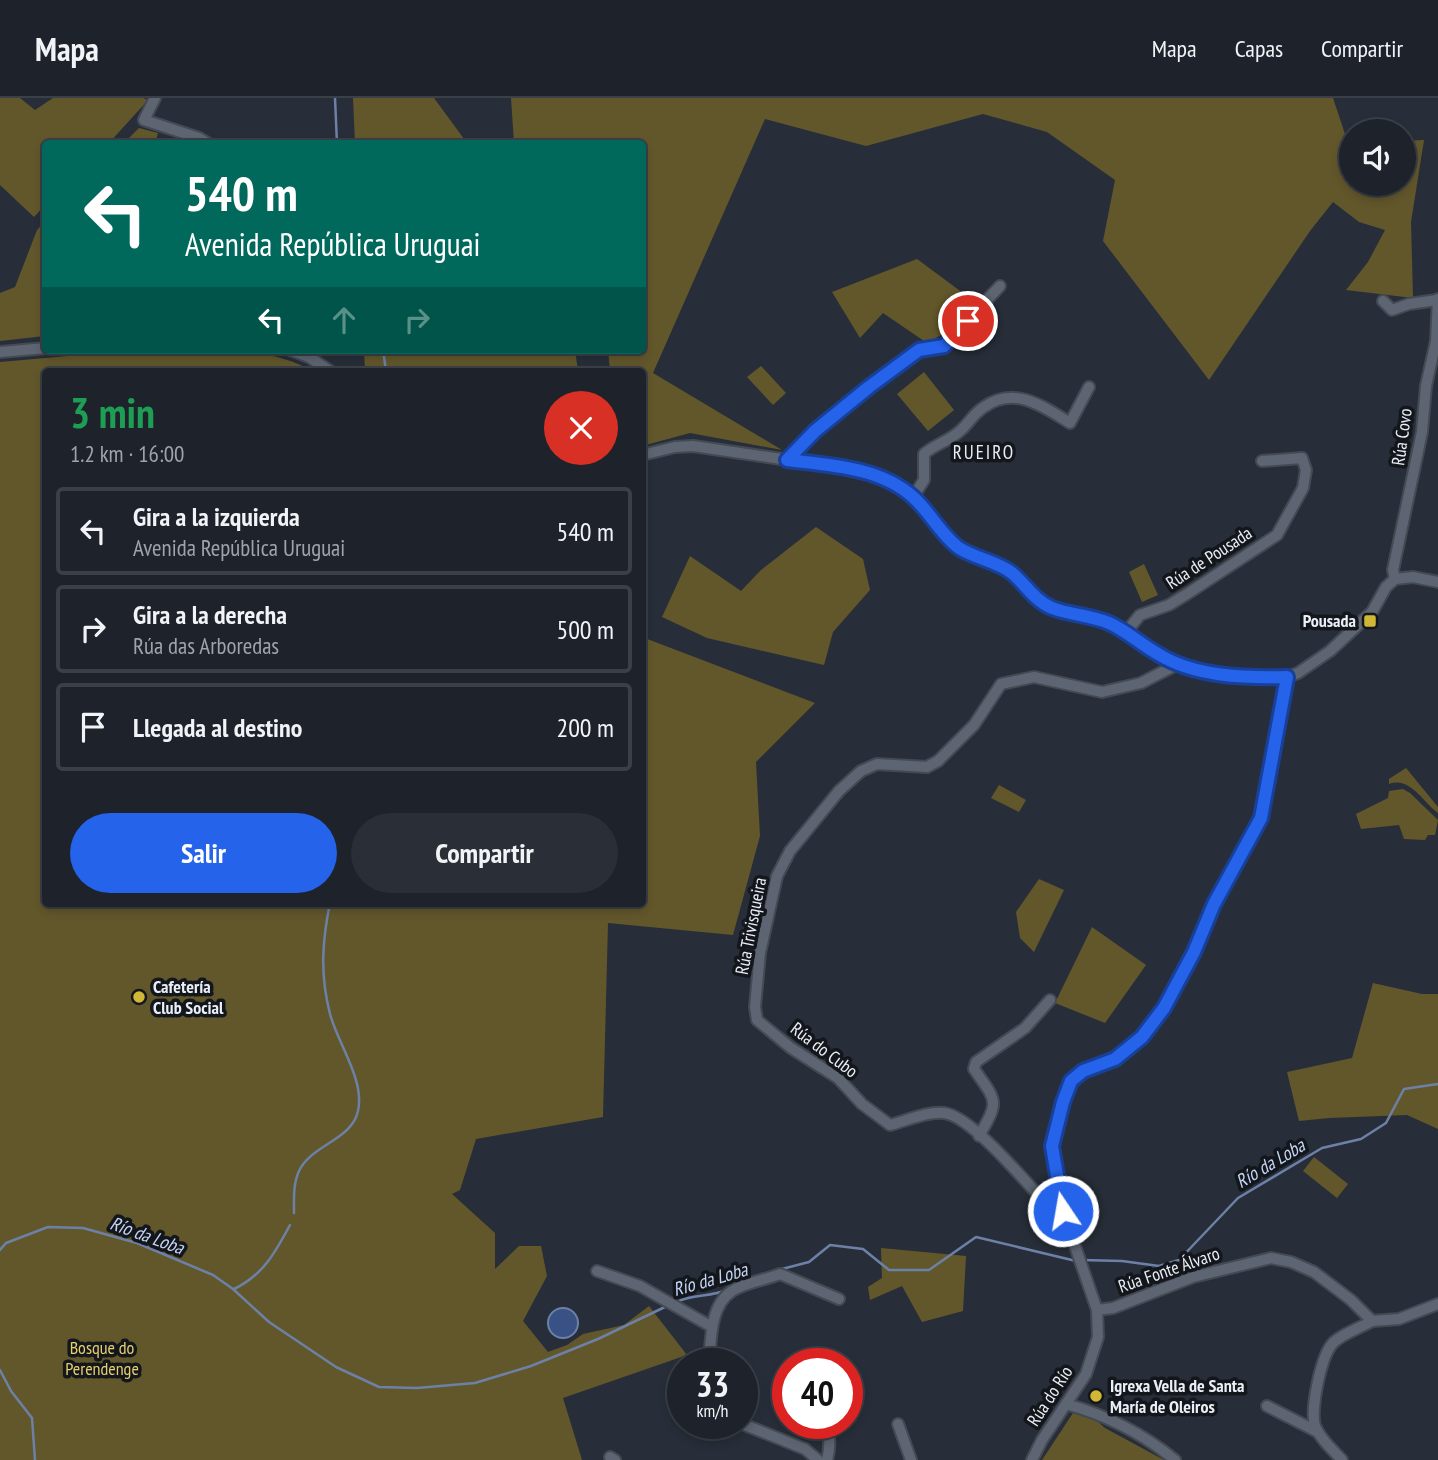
<!DOCTYPE html>
<html lang="es">
<head>
<meta charset="utf-8">
<style>
  body { margin:0; font-family:"PT Sans Narrow",sans-serif; background:#2a2f37; color:#f1f3f6; height:100vh; display:flex; flex-direction:column; font-size:26px; white-space:nowrap }
  * { box-sizing:border-box; margin:0 }
  p { font-size:23px; color:#a0a4a9 }
  .icon { flex:none; width:38px; height:38px; fill:none; stroke:currentColor; stroke-width:2; stroke-linecap:round; stroke-linejoin:round }
  .map { position:relative; flex:1; overflow:hidden }
  .details { position:absolute; left:42px; top:270px; width:604px; height:539px; display:flex; flex-direction:column; background:#1d222b; border-radius:7px; box-shadow:0 4px 10px #0003,0 0 0 2px #3b3f47 }
  .details>* { flex:none }
  .top-card { position:absolute; left:42px; top:42px; width:604px; height:214px; border-radius:7px; box-shadow:0 4px 10px #0003,0 0 0 2px #3b3f47; background:#00695c; color:#fff; overflow:hidden }
  .tools { position:absolute; left:1339px; top:21px; display:grid; gap:14px }
  .tools a { display:grid; place-items:center; width:77px; height:77px; border-radius:50%; background:#1d222b; box-shadow:0 4px 10px #0003,0 0 0 2px #3b3f47; font-size:35px }
  .speed { position:absolute; left:667px; top:1250px; display:flex; gap:14px; font-size:35px; font-weight:700; text-align:center }
  .speed>* { display:grid; place-content:center; width:91px; height:91px; border-radius:50%; background:#1d222b; box-shadow:0 4px 10px #0003,0 0 0 2px #3b3f47; line-height:1 }
  .speed small { font-size:18px; font-weight:400 }
  .speed .limit { border:10px solid #d22; background:#fff; color:#111 }
  .pin { position:absolute; display:grid; place-items:center; width:60px; height:60px; color:#fff; margin:-30px; border:4px solid #fff; border-radius:50%; box-shadow:0 2px 7px #0007 }
  .me { position:absolute; width:77px; margin:-38px; rotate:348deg; stroke-linejoin:round; filter:drop-shadow(0 0 5px #0008) }
  .turn { display:flex; align-items:center; gap:24px; height:147px; padding:0 28px; font-size:32px }
  .turn .icon { width:91px; height:91px; stroke-width:2.5 }
  .turn b { display:block; font-size:49px; line-height:60px }
  .lanes { display:flex; align-items:center; height:66px; padding:0 28px; background:#0003; justify-content:center; gap:35px; direction:ltr }
  .lanes .off { opacity:.35 }
  .round { display:grid; place-items:center; flex:none; width:74px; height:74px; border-radius:37px; background:#2a2f37 }
  .head { display:flex; align-items:center; justify-content:space-between; height:119px; padding:0 28px }
  h1 { font-size:42px; font-weight:700; line-height:52px; color:#1e9e55 }
  .cta { display:flex; gap:14px; margin-top:auto; padding:14px 28px }
  .cta a { flex:1; height:80px; border-radius:42px; background:#2563eb; color:#fff; font-size:28px; font-weight:700; line-height:80px; text-align:center }
  .cta a+a { background:#2a2f37; color:#f1f3f6 }
  ul { padding:0; list-style:none }
  li { display:flex; align-items:center; gap:21px; height:88px; margin:0 14px 10px; padding:0 14px; border:4px solid #3b3f47; border-radius:7px }
  li div { flex:1 }
  li b { display:block; font-size:26px }
  li em { font-style:normal }
  header { display:flex; align-items:center; gap:42px; box-sizing:border-box; height:98px; padding:0 35px; background:#1d222b; border-bottom:2px solid #3b3f47 }
  header strong { font-size:33px }
  nav { display:flex; gap:38px; margin-inline-start:auto; font-size:24px }
  .map>svg:first-child { display:block }
  .green { fill:#62572b }
  .water { fill:#385285; stroke:#6d81a7; stroke-width:2 }
  .lines { fill:none; stroke-linecap:round; stroke-linejoin:round }
  .stream { stroke:#6d81a7; stroke-width:2.5 }
  .minor-casing { stroke:#444a53; stroke-width:14 }
  .minor { stroke:#5d6572; stroke-width:10 }
  .route-casing { stroke:#184099; stroke-width:18 }
  .route { stroke:#2563eb; stroke-width:12 }
  .poi-dot { fill:#d2b736; stroke:#13161b; stroke-width:2.5 }
  .labels { text-anchor:middle; stroke-width:7; stroke-linejoin:round; paint-order:stroke }
  .street-label { font-size:18px; fill:#eaeef6; stroke:#13161b }
  .poi-label { font-size:18px; font-weight:bold; fill:#eaeef6; stroke:#13161b; text-anchor:start }
  .park-label { font-size:18px; fill:#e5cf6f; stroke:#13161b }
  .neighbourhood-label { font-size:19px; letter-spacing:2px; fill:#eaeef6; stroke:#13161b }
  .water-label { font-size:19px; font-style:italic; fill:#c4d5f5; stroke:#13161b }
</style>
</head>
<body>
<header>
<strong>Mapa</strong>
<nav><a>Mapa</a><a>Capas</a><a>Compartir</a></nav>
</header>
<div class="map">
<svg width="1438" height="1362" viewBox="0 0 1438 1362">
  <rect width="100%" height="100%" fill="#272e39"/>
  <g class="green">
    <polygon points="0,0 20,0 35,12 53,0 143,0 148,2 109,45 46,46 45,107 34,119 0,87"/>
    <polygon points="353,0 434,0 467,45 355,45"/>
    <polygon points="511,0 1333,0 1348,45 1351,45 1351,86 1404,86 1404,43 1424,42 1411,124 1413,200 1346,192 1368,164 1385,132 1359,124 1333,104 1310,133 1209,282 1103,143 1115,82 1047,34 983,16 866,48 765,21 653,275 782,352 690,335 642,348 642,273 610,273 608,252 642,252 642,46 514,45"/>
    <polygon points="139,30 158,35 155,45 124,45"/>
    <polygon points="45,123 45,238 0,243 0,195 15,189 37,132"/>
    <polygon points="917,161 975,204 952,231 927,245 883,215 860,240 832,194"/>
    <path d="M137,252C191,252 264,245 312,273H46V805H642V539L815,605L756,664L760,738L733,837L608,825L603,1019L476,1041L460,1092L452,1096L495,1135V1171L519,1148H541L547,1178L523,1223L548,1254L567,1247L583,1236L624,1227L649,1208L687,1257L563,1300L582,1362H0V264Z"/>
    <polygon points="364,252 575,252 578,273 365,273"/>
    <polygon points="761,268 786,295 773,307 747,279"/>
    <polygon points="924,274 954,312 928,333 897,296"/>
    <polygon points="816,429 863,461 870,492 833,534 824,567 707,540 662,519 690,458 741,493 761,472"/>
    <polygon points="1144,466 1158,497 1142,504 1129,474"/>
    <path d="M1406,670L1438,709V715C1423,704 1410,678 1389,686V681Z"/>
    <polygon points="999,687 1026,702 1019,714 991,700"/>
    <polygon points="1403,691 1410,695 1438,722 1435,737 1428,737 1425,742 1404,741 1399,727 1361,731 1356,716 1388,700 1389,693"/>
    <polygon points="1039,781 1064,792 1034,854 1020,840 1016,814"/>
    <polygon points="1092,829 1146,867 1105,925 1055,905"/>
    <polygon points="1373,885 1422,896 1438,896 1438,1031 1407,1017 1329,1020 1299,1023 1287,974 1352,960"/>
    <polygon points="1314,1059 1348,1086 1337,1100 1303,1073"/>
    <polygon points="881,1150 966,1158 963,1213 922,1224 902,1188 870,1202 868,1189 882,1180"/>
    <polygon points="1073,1315 1097,1323 1105,1330 1164,1362 1042,1362"/>
  </g>
  <circle class="water" cx="563" cy="1225" r="15"/>
  <g class="lines">
    <g class="stream">
      <polyline points="335,0 337,46"/>
      <polyline points="383,252 386,273"/>
      <path d="M294,1115C294,1101 293,1086 299,1073C311,1047 352,1042 358,1013C365,982 338,946 330,916C320,877 322,844 330,805"/>
      <polyline points="0,1152 6,1145 48,1129 83,1130 137,1145 213,1177 233,1191 269,1224 336,1269 379,1289 417,1290 475,1285 531,1268 598,1241 667,1208"/>
      <polyline points="1082,1162 1122,1163 1159,1168 1179,1162 1238,1100 1322,1050 1361,1041 1386,1025 1404,991 1438,986"/>
      <polyline points="782,1171 809,1164 830,1147 863,1151 889,1172 929,1172 976,1139 1076,1163"/>
      <path d="M234,1191C263,1177 275,1155 290,1127"/>
      <path d="M676,1204C693,1196 710,1199 727,1192"/>
      <polyline points="0,1272 11,1293 32,1320 35,1362"/>
    </g>
    <g class="minor-casing">
      <g id="minor">
        <polyline points="155,0 144,22 199,40 209,46"/>
        <polyline points="1383,203 1392,212 1409,206 1437,202"/>
        <polyline points="290,252 309,259 330,273"/>
        <polyline points="0,254 46,250"/>
        <polyline points="642,357 675,349 693,348 829,368 883,380 913,399 929,415 950,442 960,450 1011,475 1036,500 1051,510 1106,524 1127,533 1157,556 1178,566 1218,576 1254,580 1287,579 1298,575 1330,553 1372,514 1386,489 1395,481 1413,479 1438,484"/>
        <polyline points="787,362 815,333 919,252 944,248 1000,188"/>
        <path d="M913,399L924,382V356C935,346 950,343 961,332C969,325 974,315 984,309C1015,287 1044,309 1070,325L1089,289"/>
        <polyline points="1395,481 1393,472 1422,334 1426,288 1436,243 1438,201"/>
        <polyline points="1127,533 1140,517 1169,507 1187,496 1277,437 1303,390 1306,372 1302,360 1262,363"/>
        <path d="M979,1038C1000,1002 997,1004 974,971L976,964L1025,930L1050,902"/>
        <path d="M1063,1113L1050,1110C1029,1088 972,1018 944,1015C927,1013 906,1023 890,1027L862,1006L838,980L791,950L757,922L755,909L760,855L777,778L790,753L839,693L861,673L877,666L927,669L938,663L974,627L1001,586L1034,579L1102,594L1141,585L1178,566"/>
        <polyline points="597,1173 640,1188 712,1229"/>
        <polyline points="1097,1212 1113,1210 1193,1179 1271,1160 1291,1164 1314,1174 1351,1202 1372,1223 1399,1221 1438,1206"/>
        <path d="M709,1265C711,1242 710,1207 732,1193C745,1184 766,1182 780,1176L839,1201"/>
        <path d="M1066,1306C1106,1317 1142,1335 1175,1362"/>
        <polyline points="1267,1308 1318,1334"/>
        <polyline points="740,1325 805,1351 818,1362"/>
        <path d="M824,1325C831,1334 830,1351 827,1362"/>
        <polyline points="898,1326 911,1362"/>
        <polyline points="610,1359 615,1362"/>
        <polyline points="1032,1362 1042,1342 1086,1276 1098,1239 1097,1212 1063,1113 1054,1070 1052,1048 1063,1004 1071,983 1083,973 1116,962 1142,939 1164,910 1194,854 1214,806 1261,720 1287,579"/>
        <path d="M1342,1362C1333,1352 1320,1341 1315,1328C1310,1312 1321,1256 1334,1244C1344,1235 1360,1230 1372,1223"/>
      </g>
    </g>
    <use href="#minor" class="minor"/>
  </g>
  <g class="lines">
    <g class="route-casing">
      <path id="route" d="M968,223L944,248L919,252L869,289L815,333L787,362C829,367 880,369 913,399C930,414 941,437 959,450C976,461 997,463 1012,475C1025,486 1035,503 1052,510C1070,517 1091,517 1109,525C1127,533 1140,546 1158,556C1195,579 1245,580 1287,579L1261,720L1214,806L1194,854L1164,910L1142,939L1115,961L1083,973L1071,983L1063,1004L1052,1048L1063,1113"/>
    </g>
    <use href="#route" class="route"/>
  </g>
  <g class="poi-dot">
    <rect x="1363" y="516" width="14" height="14" rx="3.5"/>
    <circle cx="139" cy="899" r="7"/>
    <circle cx="1096" cy="1298" r="7"/>
  </g>
  <g class="labels">
    <g class="street-label">
      <text transform="translate(1402 339) rotate(-82)" y="6">Rúa Covo</text>
      <text transform="translate(1209 460) rotate(-33)" y="6">Rúa de Pousada</text>
      <text transform="translate(751 828) rotate(-79)" y="6">Rúa Trivisqueira</text>
      <text transform="translate(824 952) rotate(37)" y="6">Rúa do Cubo</text>
      <text transform="translate(1169 1172) rotate(-19)" y="6">Rúa Fonte Álvaro</text>
      <text transform="translate(1050 1298) rotate(-57)" y="6">Rúa do Río</text>
    </g>
    <g class="poi-label">
      <text x="1356" y="529" text-anchor="end">Pousada</text>
      <text x="153" y="895">Cafetería<tspan x="153" dy="21">Club Social</tspan></text>
      <text x="1110" y="1294">Igrexa Vella de Santa<tspan x="1110" dy="21">María de Oleiros</tspan></text>
    </g>
    <g class="park-label">
      <text x="102" y="1256">Bosque do<tspan x="102" dy="21">Perendenge</tspan></text>
    </g>
    <g class="neighbourhood-label">
      <text x="984" y="361">RUEIRO</text>
    </g>
    <g class="water-label">
      <text transform="translate(1270 1065) rotate(-31)" y="7">Río da Loba</text>
      <text transform="translate(147 1137) rotate(20)" y="7">Río da Loba</text>
      <text transform="translate(710 1181) rotate(-16)" y="7">Río da Loba</text>
    </g>
  </g>
</svg>
<div class="tools">
<a><svg class="icon" aria-label="sound" viewBox="0 0 24 24"><path d="M4 9h4l5-4v14l-5-4H4zM17 9q2 3 0 6"/></svg></a>
</div>
<div class="speed"><div>33<small>km/h</small></div><div class="limit">40</div></div>
<div class="pin" style="left:968px;top:223px;background:#d93025"><svg class="icon" aria-label="arrive" viewBox="0 0 24 24"><path d="M6 21V4h12l-3 4 3 4H6"/></svg></div>
<svg class="me" style="left:1063px;top:1113px" viewBox="-20 -20 40 40"><circle r="17" fill="#2563eb" stroke="#fff" stroke-width="3"/><path d="M0-11L8 9 0 5-8 9z" fill="#fff"/></svg>
<div class="top-card">
<div class="turn"><svg class="icon" aria-label="left" viewBox="0 0 24 24"><path d="M17 20v-9H6M10 6l-5 5 5 5"/></svg><div><b>540 m</b>Avenida República Uruguai</div></div>
<div class="lanes"><svg class="icon" aria-label="left" viewBox="0 0 24 24"><path d="M17 20v-9H6M10 6l-5 5 5 5"/></svg><svg class="icon off" aria-label="ahead" viewBox="0 0 24 24"><path d="M12 20V5M6 11l6-6 6 6"/></svg><svg class="icon off" aria-label="right" viewBox="0 0 24 24"><path d="M7 20v-9h11M14 6l5 5-5 5"/></svg></div>
</div>
<section class="details">
<div class="head"><div><h1>3 min</h1><p>1.2 km · 16:00</p></div><a class="round" style="background:#d93025;color:#fff"><svg class="icon" aria-label="close" viewBox="0 0 24 24"><path d="M6 6l12 12M18 6L6 18"/></svg></a></div>
<ul>
<li><svg class="icon" aria-label="left" viewBox="0 0 24 24"><path d="M17 20v-9H6M10 6l-5 5 5 5"/></svg><div><b>Gira a la izquierda</b><p>Avenida República Uruguai</p></div><em>540 m</em></li>
<li><svg class="icon" aria-label="right" viewBox="0 0 24 24"><path d="M7 20v-9h11M14 6l5 5-5 5"/></svg><div><b>Gira a la derecha</b><p>Rúa das Arboredas</p></div><em>500 m</em></li>
<li><svg class="icon" aria-label="arrive" viewBox="0 0 24 24"><path d="M6 21V4h12l-3 4 3 4H6"/></svg><div><b>Llegada al destino</b></div><em>200 m</em></li>
</ul>
<div class="cta"><a>Salir</a><a>Compartir</a></div>
</section>
</div>
</body>
</html>
